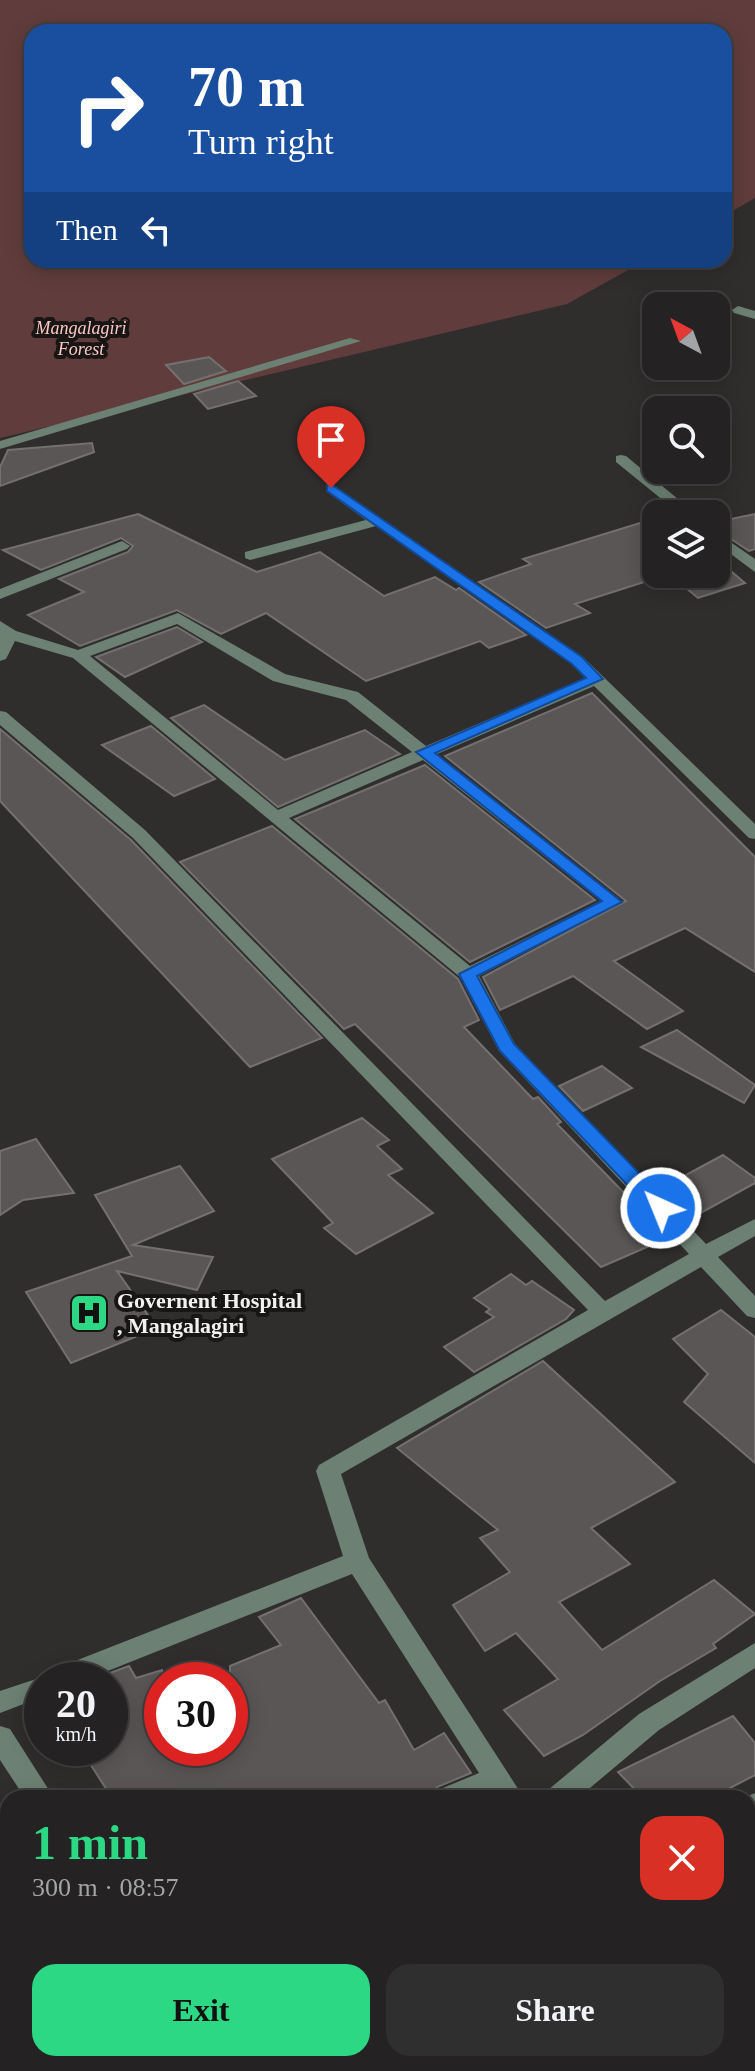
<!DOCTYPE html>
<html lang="en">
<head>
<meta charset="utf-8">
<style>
  body { margin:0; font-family:"Times New Roman",serif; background:#302f2f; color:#f1f3f6; height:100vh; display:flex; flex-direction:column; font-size:30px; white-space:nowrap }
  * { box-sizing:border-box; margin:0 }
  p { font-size:26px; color:#a3a4a5 }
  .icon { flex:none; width:44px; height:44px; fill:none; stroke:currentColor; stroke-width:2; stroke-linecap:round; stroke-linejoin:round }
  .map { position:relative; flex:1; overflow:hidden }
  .panel { position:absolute; left:0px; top:1790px; width:756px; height:282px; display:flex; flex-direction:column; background:#242222; border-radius:24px 24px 0 0; box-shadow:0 4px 20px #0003,0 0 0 2px #413f40 }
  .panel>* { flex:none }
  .top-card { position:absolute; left:24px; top:24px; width:708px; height:244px; border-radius:24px; box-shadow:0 4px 20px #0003,0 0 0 2px #413f40; background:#1a4fa0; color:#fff; overflow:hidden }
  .needle { width:52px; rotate:319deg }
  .tools { position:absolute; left:642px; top:292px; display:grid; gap:16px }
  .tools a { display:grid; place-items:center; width:88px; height:88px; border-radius:16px; background:#242222; box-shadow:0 4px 20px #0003,0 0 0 2px #413f40; font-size:40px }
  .speed { position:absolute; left:24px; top:1662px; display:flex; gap:16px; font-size:40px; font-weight:700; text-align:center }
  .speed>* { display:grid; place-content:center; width:104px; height:104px; border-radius:50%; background:#242222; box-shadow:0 4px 20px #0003,0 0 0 2px #413f40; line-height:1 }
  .speed small { font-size:20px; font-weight:400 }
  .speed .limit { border:12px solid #d22; background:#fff; color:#111 }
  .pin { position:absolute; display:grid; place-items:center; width:68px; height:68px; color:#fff; margin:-82px -34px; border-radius:50% 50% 50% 0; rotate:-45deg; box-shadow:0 0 8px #0007 }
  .pin .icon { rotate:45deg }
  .me { position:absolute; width:88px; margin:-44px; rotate:316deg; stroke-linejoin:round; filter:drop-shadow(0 0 6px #0008) }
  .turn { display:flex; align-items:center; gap:28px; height:168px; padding:0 32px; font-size:36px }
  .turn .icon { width:104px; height:104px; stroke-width:2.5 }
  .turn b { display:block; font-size:56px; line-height:68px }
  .then { display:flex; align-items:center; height:76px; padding:0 32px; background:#0003; gap:16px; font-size:30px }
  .round { display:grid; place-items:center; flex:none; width:84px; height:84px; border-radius:24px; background:#302f2f }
  .head { display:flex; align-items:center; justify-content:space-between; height:136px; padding:0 32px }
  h1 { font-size:48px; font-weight:600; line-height:60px; color:#2cd884 }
  .primary-button { display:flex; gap:16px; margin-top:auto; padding:16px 32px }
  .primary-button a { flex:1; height:92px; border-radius:24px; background:#2cd884; color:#111; font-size:32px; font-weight:600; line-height:92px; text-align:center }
  .primary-button a+a { background:#302f2f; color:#f1f3f6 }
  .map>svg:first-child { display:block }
  .green { fill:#603d3c }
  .building { fill:#5a5656; stroke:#747070; stroke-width:2 }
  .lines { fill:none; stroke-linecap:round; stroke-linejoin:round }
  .minor { fill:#6c8173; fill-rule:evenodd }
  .route { fill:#1a73e8; stroke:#114b97; stroke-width:2 }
  .labels { text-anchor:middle; stroke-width:8; stroke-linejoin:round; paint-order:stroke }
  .far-park-label { font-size:18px; font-style:italic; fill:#fbc6c3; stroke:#171615 }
  .poi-label { font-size:22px; font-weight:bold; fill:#f2f0f0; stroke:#171615; text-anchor:start }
</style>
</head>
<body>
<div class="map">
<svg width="755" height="2071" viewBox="0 0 755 2071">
  <rect width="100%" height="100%" fill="#302d2d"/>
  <polygon class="green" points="0,0 755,0 755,198 724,216 724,32 32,32 32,260 646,260 567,304 0,438"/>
  <g class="building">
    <polygon points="209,357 226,371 184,384 166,365"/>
    <polygon points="238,381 256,396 208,409 194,394"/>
    <polygon points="92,443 94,452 0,486 0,467 8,450"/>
    <polygon points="138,514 257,572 320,552 384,596 435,577 456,590 459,588 526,635 489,648 480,641 366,681 266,613 221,634 177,610 80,646 28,615 84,592 59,579 128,552 133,546 121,538 41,570 3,550"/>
    <polygon points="755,514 755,549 749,551 716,529 716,522"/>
    <polygon points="656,518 656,574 716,574 716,547 729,557 718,560 745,583 698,598 669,574 575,604 590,613 546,628 479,582 531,564 523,559"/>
    <polygon points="177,627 202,642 125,677 96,657"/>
    <polygon points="592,693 755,857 755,972 685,928 614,961 683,1011 647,1029 573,976 500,1010 483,977 626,901 445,756"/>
    <polygon points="204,705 285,760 365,730 400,754 278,807 171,718"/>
    <polygon points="151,726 215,779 174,796 102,745"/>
    <polygon points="0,729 131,840 322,1038 250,1067 0,801"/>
    <polygon points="425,765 595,900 470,962 295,819"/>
    <polygon points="272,826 458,979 479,1020 464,1027 533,1099 538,1097 561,1122 557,1124 668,1238 601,1267 355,1024 344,1029 180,862"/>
    <polygon points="677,1030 755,1085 744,1103 641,1047"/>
    <polygon points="602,1066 632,1088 583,1111 559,1086"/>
    <polygon points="362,1118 389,1140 377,1146 402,1169 388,1175 433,1213 356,1254 324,1228 333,1223 272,1159"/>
    <polygon points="36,1139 74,1193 23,1200 0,1215 0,1151"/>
    <polygon points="723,1155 755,1178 755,1183 688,1220 658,1190"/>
    <polygon points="180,1166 214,1211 133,1245 213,1257 197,1290 117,1271 157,1328 71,1363 26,1292 132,1256 95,1195"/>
    <polygon points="511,1274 526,1285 532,1281 574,1310 566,1319 474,1372 444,1347 494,1317 486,1312 490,1309 474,1298"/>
    <polygon points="721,1310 755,1337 755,1463 684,1402 708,1374 673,1339"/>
    <polygon points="543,1361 675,1482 591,1528 630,1564 559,1602 602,1650 714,1580 755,1614 713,1644 716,1648 660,1681 583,1735 544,1756 504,1710 558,1679 516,1633 485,1651 453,1605 510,1572 480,1538 498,1530 397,1448"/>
    <polygon points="301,1598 379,1703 385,1700 414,1750 444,1733 471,1773 437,1787 431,1798 112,1798 80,1748 110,1748 110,1673 129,1666 136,1678 162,1670 162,1748 230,1748 230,1666 281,1645 259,1617"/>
    <polygon points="733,1716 755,1743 755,1775 711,1798 643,1798 618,1772"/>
  </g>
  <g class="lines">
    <g class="minor">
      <polygon points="738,306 755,311 755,319 734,313 732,310"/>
      <polygon points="350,338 361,341 0,449 0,441"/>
      <polygon points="621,455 626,456 696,514 680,514 616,462 616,456"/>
      <path d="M331,484L583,657L755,824V839L749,838L594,686L437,754L623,902L479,976L515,1044L706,1244L755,1219V1236L718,1257L755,1296V1318L747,1316L701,1267L341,1474L369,1558L524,1798H495L491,1793L478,1798H434L438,1790L479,1773L352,1574L85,1680H42V1697L0,1713V1691L45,1676L47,1672L343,1556L316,1471L319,1465L588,1310L133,838L0,725V711L6,712L145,830L605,1301L689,1254L499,1051L460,977L73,658L15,641L6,659L0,661V621L16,631L78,650L178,613L285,674L358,692L426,746L586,678L571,663L376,526L250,560L245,558V552L366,520L326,491V485ZM177,624L273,681L346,700L412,752L278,810L90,656ZM423,760L601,901L470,966L289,818Z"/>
      <polygon points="716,532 755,559 755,572 716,543"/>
      <polygon points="122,541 130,546 127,549 0,599 0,589"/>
      <polygon points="755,1643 755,1668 659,1730 578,1798 544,1798 548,1790 639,1714"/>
      <polygon points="0,1726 10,1729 54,1798 25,1798 0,1760"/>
      <polygon points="755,1793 755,1818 748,1821 748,1798 743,1798"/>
      <polygon points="8,2056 8,2064 42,2064 39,2071 0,2071 0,2059"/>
      <polygon points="155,2064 185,2064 188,2071 158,2071"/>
      <polygon points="661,2064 693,2064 696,2071 664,2071"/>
    </g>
  </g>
  <polygon class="route" points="331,484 582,657 603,679 435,753 622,902 477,976 514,1044 668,1203 670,1208 668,1213 654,1213 500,1051 459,974 602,901 416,752 586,678 572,664 327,491 327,485"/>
  <defs>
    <g id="hospital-square" transform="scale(2)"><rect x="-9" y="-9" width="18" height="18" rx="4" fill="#2cd884" stroke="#171615"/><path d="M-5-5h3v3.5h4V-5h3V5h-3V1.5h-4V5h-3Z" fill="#111"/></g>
  </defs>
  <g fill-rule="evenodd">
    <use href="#hospital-square" x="89" y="1313"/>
  </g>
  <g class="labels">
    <g class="far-park-label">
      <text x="81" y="334">Mangalagiri<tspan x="81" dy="21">Forest</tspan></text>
    </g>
    <g class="poi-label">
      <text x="117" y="1308">Governent Hospital<tspan x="117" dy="25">, Mangalagiri</tspan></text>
    </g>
  </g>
</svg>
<div class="tools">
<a><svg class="needle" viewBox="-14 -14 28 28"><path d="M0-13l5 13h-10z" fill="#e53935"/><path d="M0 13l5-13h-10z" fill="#a3a4a5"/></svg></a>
<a><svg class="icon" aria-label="search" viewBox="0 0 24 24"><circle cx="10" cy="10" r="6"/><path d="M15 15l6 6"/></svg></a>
<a><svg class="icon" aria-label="layers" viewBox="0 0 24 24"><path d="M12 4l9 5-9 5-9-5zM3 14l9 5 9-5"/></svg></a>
</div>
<div class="speed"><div>20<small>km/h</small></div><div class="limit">30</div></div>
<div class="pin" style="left:331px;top:488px;background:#d93025"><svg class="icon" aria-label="arrive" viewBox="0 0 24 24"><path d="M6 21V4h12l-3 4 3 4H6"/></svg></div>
<svg class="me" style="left:661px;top:1208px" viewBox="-20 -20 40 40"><circle r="17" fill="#1a73e8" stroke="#fff" stroke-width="3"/><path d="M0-11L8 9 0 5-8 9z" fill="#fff"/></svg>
<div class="top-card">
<div class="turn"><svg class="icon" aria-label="right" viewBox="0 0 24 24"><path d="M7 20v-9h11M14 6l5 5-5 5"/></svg><div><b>70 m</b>Turn right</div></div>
<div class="then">Then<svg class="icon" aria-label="left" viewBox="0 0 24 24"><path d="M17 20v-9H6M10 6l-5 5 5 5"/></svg></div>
</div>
<section class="panel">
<div class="head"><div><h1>1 min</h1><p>300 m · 08:57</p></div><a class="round" style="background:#d93025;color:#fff"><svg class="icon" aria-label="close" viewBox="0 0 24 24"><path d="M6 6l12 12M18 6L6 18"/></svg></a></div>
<div class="primary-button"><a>Exit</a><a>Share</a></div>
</section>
</div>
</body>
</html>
